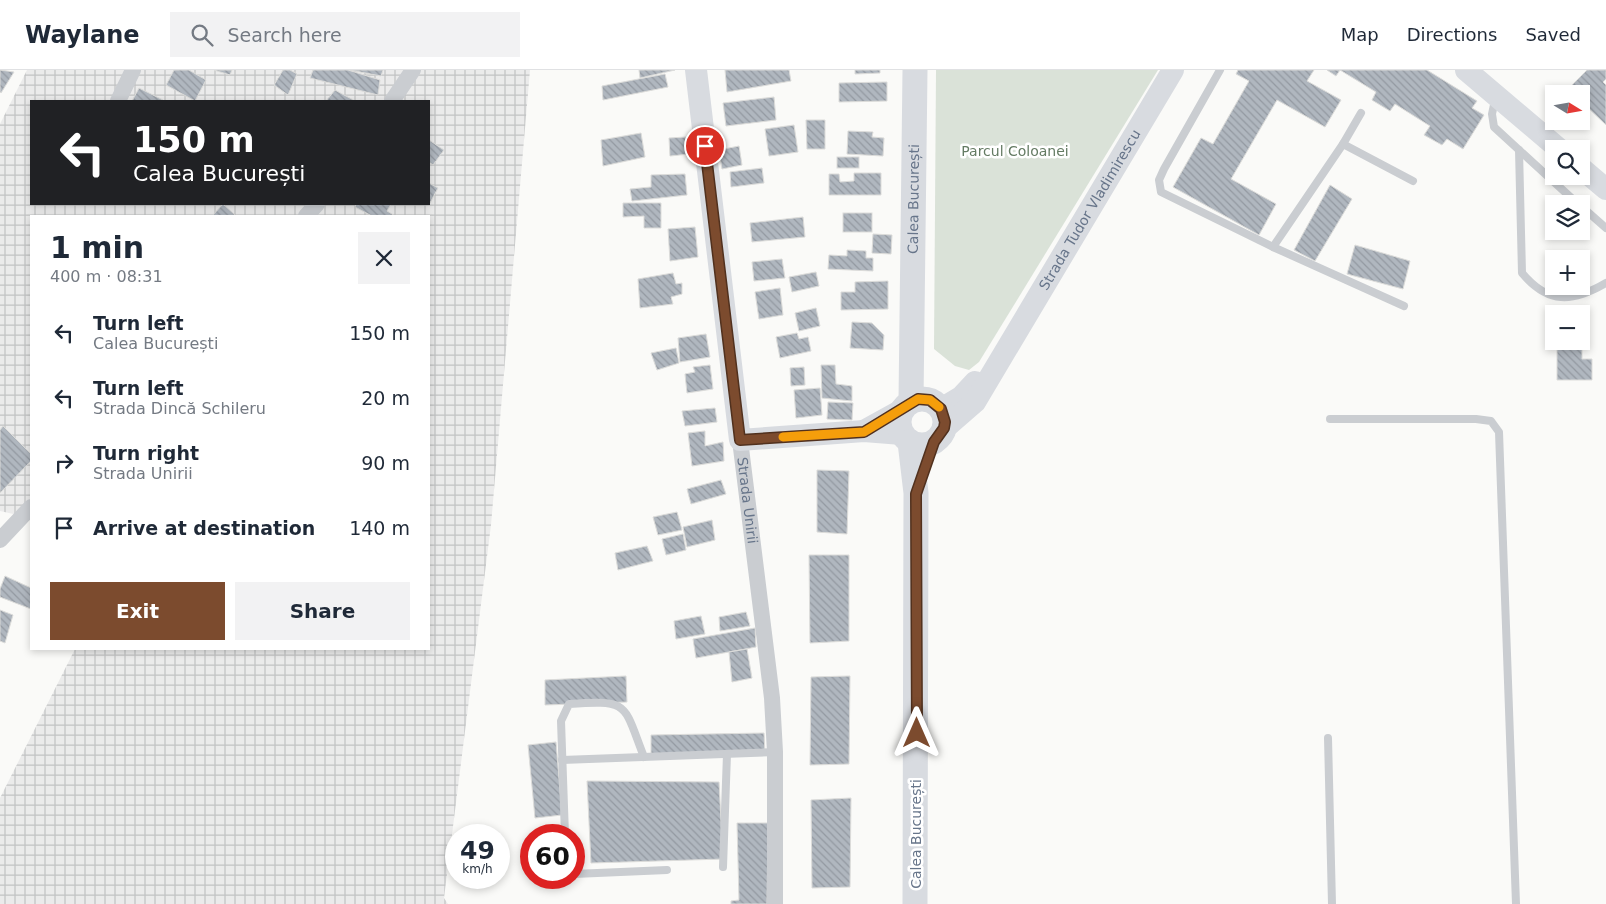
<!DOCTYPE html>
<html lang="en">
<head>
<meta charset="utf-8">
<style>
  body { margin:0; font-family:"DejaVu Sans",sans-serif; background:#f2f2f3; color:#1f2937; height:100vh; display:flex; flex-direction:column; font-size:19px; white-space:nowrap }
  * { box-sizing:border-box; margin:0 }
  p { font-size:16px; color:#747a83 }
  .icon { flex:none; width:28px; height:28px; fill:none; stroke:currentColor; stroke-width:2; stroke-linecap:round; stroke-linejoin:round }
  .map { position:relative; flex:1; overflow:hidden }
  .drawer { position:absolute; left:30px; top:145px; width:400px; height:435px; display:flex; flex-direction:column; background:#fff; border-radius:0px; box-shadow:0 2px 8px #0003 }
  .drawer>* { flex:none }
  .banner { position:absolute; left:30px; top:30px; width:400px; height:105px; border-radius:0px; box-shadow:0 2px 8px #0003; background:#202124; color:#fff; overflow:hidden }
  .needle { width:32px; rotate:101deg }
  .tools { position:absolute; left:1545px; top:15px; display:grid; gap:10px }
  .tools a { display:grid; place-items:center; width:45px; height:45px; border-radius:0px; background:#fff; box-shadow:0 2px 8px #0003; font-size:25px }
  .speed { position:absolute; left:445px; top:754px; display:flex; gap:10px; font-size:25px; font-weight:700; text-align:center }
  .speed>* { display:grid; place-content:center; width:65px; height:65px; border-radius:50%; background:#fff; box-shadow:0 2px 8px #0003; line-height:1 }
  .speed small { font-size:12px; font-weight:400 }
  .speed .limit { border:8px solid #d22; background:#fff; color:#111 }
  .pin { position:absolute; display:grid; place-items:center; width:42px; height:42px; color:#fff; margin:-21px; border:2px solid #fff; border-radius:50%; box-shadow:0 1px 5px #0007 }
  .me { position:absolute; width:55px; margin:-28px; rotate:0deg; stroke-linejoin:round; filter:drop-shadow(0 0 4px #0008) }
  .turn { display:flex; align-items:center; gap:18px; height:105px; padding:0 20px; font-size:22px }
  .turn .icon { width:65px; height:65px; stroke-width:2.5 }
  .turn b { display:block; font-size:35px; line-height:42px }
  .round { display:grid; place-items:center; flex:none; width:52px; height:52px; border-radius:0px; background:#f2f2f3 }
  .headline { display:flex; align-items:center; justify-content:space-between; height:85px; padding:0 20px }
  h1 { font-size:30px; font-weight:700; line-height:38px }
  .primary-button { display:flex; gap:10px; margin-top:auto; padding:10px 20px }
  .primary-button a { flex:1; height:58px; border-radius:0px; background:#7c4b2e; color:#fff; font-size:20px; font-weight:700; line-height:58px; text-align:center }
  .primary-button a+a { background:#f2f2f3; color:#1f2937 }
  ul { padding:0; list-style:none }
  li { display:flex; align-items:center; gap:15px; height:65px; padding:0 20px }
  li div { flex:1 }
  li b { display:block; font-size:19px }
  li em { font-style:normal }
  header { display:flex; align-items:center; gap:30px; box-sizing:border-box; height:70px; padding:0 25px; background:#fff; border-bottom:1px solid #e0e1e3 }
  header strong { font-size:24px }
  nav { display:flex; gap:28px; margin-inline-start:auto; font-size:18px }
  .search { width:350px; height:45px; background:#f2f2f3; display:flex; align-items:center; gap:12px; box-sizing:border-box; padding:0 18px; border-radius:0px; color:#747a83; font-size:19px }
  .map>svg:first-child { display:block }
  .industrial { fill:url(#industrial-grid); fill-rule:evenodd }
  .park { fill:#dae2d8 }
  .building { fill:url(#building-back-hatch); stroke:#dcdcda }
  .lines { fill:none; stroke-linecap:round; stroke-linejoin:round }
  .lane { stroke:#cacdd1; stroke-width:8 }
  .street { stroke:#cacdd1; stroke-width:16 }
  .secondary { stroke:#d8dbe0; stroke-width:22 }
  .primary { stroke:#d8dbe0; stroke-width:25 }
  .route-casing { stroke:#51311e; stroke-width:12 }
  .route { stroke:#7c4b2e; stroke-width:9 }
  .slow { stroke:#f59e0b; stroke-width:9 }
  .labels { text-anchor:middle; stroke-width:5; stroke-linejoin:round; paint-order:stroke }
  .park-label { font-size:14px; fill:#647b63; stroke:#fff }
  .street-label { font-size:14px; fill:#67758a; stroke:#fff }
</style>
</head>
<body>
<header>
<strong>Waylane</strong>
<div class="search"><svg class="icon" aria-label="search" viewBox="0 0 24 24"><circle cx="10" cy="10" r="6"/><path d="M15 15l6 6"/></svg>Search here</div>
<nav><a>Map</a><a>Directions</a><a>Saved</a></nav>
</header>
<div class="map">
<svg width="1606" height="834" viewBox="0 0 1606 834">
  <defs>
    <pattern id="industrial-grid" width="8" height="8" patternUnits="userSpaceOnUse" patternTransform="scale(1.25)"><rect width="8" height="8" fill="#ebebeb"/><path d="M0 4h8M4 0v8" fill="none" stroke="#c2c3c4"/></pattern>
    <pattern id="building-back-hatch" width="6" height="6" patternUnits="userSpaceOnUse" patternTransform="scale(1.25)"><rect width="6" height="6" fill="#b0b7bf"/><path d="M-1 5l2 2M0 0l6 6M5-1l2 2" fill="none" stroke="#9399a1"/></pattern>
  </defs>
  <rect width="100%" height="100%" fill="#fafaf8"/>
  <path class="industrial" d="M27,0H530L491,455L444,828L448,834H0V728L75,579H429V146H31V448L0,441V54ZM31,31H429V134H31Z"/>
  <polygon class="park" points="936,0 1158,0 979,292 969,300 955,296 934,279"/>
  <g class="building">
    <polygon points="0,0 14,2 1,23 0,22"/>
    <polygon points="174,0 189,0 206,10 195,31 166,15"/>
    <polygon points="214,0 232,0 230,5"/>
    <polygon points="283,0 290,0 297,4 288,25 274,15"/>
    <polygon points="313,0 348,0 380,10 378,25 310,8"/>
    <polygon points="350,0 383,0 381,6"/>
    <polygon points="639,0 675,0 640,8"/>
    <polygon points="725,0 789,0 791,11 727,22"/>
    <polygon points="855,0 880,0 880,3 855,4"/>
    <polygon points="1238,0 1314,0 1307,11 1341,30 1325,57 1277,30 1231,109 1276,134 1259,165 1173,117 1201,68 1213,74 1249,11 1236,4"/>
    <polygon points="1327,0 1427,0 1477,31 1472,38 1484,45 1463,79 1447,69 1442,75 1424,65 1430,56 1395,34 1390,41 1372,30 1376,22 1340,0 1336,6"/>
    <polygon points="1587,0 1606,0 1606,9 1603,12 1606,15 1606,55 1581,31 1581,24 1573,24 1568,19"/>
    <polygon points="665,4 668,17 603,30 602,16"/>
    <polygon points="887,12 887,31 839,32 839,13"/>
    <polygon points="139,18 163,30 163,31 132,31"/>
    <polygon points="335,20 355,31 326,31"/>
    <polygon points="774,27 776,50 726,56 723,33"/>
    <polygon points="806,50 825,50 825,79 807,79"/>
    <polygon points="794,55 798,82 769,86 765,59"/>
    <polygon points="848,61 873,62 872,67 884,68 883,86 847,84"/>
    <polygon points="641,63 645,87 603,96 601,70"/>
    <polygon points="686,67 689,84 670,86 669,68"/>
    <polygon points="429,70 444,80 433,95 429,92"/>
    <polygon points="739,76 742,95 722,99 719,80"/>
    <rect x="837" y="87" width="22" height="11"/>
    <polygon points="762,98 764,113 731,117 730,102"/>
    <polygon points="854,103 881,103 881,125 829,125 829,104 839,104 840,112 854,111"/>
    <polygon points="685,104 687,125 632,131 630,119 651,117 651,105"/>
    <polygon points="429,113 438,118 430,133 429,132"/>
    <polygon points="1330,115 1352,129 1315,191 1294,180"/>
    <polygon points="623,133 661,133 661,158 644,158 644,146 623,147"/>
    <polygon points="223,134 236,146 212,146"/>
    <polygon points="356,134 391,134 387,141 395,146 372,146 355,137"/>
    <rect x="843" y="143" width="29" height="19"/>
    <polygon points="803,147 805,167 752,172 750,153"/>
    <polygon points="695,157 698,187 670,191 668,159"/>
    <polygon points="873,164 892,165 891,184 872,183"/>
    <polygon points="1355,175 1410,191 1403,219 1347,204"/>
    <polygon points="847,180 866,181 866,188 873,188 873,201 828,199 829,185 847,186"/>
    <polygon points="782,189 785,208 754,211 752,192"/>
    <polygon points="816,202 819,216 792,222 789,207"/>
    <polygon points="673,203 676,214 682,213 682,224 671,227 673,234 640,238 638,209"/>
    <polygon points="888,211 888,239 841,240 841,222 855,222 855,212"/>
    <polygon points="780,218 783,245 759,249 755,222"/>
    <polygon points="816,238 820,256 799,261 795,243"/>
    <polygon points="1582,245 1582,289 1592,289 1592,310 1557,310 1557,271 1581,271"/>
    <polygon points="852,252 872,253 884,265 883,280 850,278"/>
    <polygon points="797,263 799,269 808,267 811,281 780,288 776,267"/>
    <polygon points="706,264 710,287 680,292 678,268"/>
    <polygon points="676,278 679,293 657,300 651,283"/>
    <polygon points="710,295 713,319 687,323 685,304 695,302 693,297"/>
    <polygon points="821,295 835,295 836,314 852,316 852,331 822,328"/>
    <polygon points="804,297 805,315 791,316 790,298"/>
    <polygon points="820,318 822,345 796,348 794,320"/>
    <polygon points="828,332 853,333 852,350 827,349"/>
    <polygon points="715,338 717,352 685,356 682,341"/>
    <polygon points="3,356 31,384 31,391 0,423 0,360"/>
    <polygon points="705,361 705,376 723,372 724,391 692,396 688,363"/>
    <polygon points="817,400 849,401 847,464 817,462"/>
    <polygon points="721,410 726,424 691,434 687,419"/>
    <polygon points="677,442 682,460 658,465 653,447"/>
    <polygon points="712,450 715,470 687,477 683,457"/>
    <polygon points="683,464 686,480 666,485 662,469"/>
    <polygon points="647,476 653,491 618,500 615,483"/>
    <polygon points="809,485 849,485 849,571 810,573"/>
    <polygon points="5,506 31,518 31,539 0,527 0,519"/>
    <polygon points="0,540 13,545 5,573 0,571"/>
    <polygon points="746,542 750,556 720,561 719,547"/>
    <polygon points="701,546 705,564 676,569 674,551"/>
    <polygon points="755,558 756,577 696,588 693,569"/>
    <polygon points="747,579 752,608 732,612 729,582"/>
    <polygon points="626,606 627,632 545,635 545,610"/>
    <polygon points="850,606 849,694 810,695 811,607"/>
    <polygon points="764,663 765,685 651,686 651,665"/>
    <polygon points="556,672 562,745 535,748 528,675"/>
    <polygon points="587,711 719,712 723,789 591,793"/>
    <polygon points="851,728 850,817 812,818 811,730"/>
    <polygon points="737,753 768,753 767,834 731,834 731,831 739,830"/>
  </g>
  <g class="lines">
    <g class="lane">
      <polyline points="1220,0 1164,99 1159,110 1161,122 1273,177 1404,236"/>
      <polyline points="1495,30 1492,44 1494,57 1578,134"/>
      <polyline points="1343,74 1413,111"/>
      <path d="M1519,80L1522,203C1548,234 1572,233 1606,213"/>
      <polyline points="1581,136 1606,158"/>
      <polyline points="1273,177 1343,74 1361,43"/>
      <polyline points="1330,349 1476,349 1491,351 1499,362 1516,834"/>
      <polyline points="1328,668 1332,834"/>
      <polyline points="562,690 775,682"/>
      <path d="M565,765L561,651L569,634C630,630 623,633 644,687"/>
      <polyline points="723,797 727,684"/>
      <polyline points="574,804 667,800"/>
    </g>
    <g class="street">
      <polyline points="118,31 133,0"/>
      <polyline points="392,31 413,0"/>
      <polyline points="306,146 317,134"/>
      <path id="s1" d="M740,370L772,628L775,682V834"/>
      <polyline points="0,470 31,437"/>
    </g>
    <g class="secondary">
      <polyline points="696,0 740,370 864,361 902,364"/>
      <polyline points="1466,0 1559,79"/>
      <polyline points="1581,98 1606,119"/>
      <polyline points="941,339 961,327 975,312"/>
      <path id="s2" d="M944,359L975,332L1173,0"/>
      <polyline points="864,361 902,340"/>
    </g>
    <g class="primary">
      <circle cx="922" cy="352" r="23"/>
      <path id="s3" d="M911,331L915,0"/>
      <polyline points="910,372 916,423 915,834"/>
    </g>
  </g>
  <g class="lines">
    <g class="route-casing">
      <polyline id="route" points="705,76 740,370 864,362 918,329 930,330 941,339 945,352 944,358 934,372 916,424 917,663"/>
    </g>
    <use href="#route" class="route"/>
    <polyline class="slow" points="783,367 864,362 918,329 930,330 939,337"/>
  </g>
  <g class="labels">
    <g class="park-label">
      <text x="1015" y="86">Parcul Coloanei</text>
    </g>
    <g class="street-label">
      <text dy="5" stroke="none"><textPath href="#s3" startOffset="202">Calea București</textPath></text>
      <text dy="5" stroke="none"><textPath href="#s2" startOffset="265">Strada Tudor Vladimirescu</textPath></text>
      <text dy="5" stroke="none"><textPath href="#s1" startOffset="61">Strada Unirii</textPath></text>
      <text transform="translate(916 764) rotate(-90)" y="5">Calea București</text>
    </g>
  </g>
</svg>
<div class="tools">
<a><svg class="needle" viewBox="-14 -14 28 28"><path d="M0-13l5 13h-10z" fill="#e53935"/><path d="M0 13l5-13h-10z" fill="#747a83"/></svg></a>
<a><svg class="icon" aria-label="search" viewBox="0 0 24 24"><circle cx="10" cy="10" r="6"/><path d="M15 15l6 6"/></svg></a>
<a><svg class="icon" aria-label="layers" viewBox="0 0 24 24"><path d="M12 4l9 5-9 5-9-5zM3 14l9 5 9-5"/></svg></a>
<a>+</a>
<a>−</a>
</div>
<div class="speed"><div>49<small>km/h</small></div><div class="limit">60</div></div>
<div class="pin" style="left:705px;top:76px;background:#d93025"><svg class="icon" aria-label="arrive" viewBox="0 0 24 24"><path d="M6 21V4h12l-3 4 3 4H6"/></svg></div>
<svg class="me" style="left:917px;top:663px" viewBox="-20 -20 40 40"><path d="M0-17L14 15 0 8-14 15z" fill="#7c4b2e" stroke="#fff" stroke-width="4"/></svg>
<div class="banner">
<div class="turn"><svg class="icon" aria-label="left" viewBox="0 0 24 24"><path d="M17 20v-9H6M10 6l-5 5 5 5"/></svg><div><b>150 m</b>Calea București</div></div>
</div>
<section class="drawer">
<div class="headline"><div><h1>1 min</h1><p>400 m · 08:31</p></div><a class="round"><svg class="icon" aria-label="close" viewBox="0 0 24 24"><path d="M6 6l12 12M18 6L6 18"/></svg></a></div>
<ul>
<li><svg class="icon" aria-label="left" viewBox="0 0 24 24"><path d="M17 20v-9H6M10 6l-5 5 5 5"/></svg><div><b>Turn left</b><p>Calea București</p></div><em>150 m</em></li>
<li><svg class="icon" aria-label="left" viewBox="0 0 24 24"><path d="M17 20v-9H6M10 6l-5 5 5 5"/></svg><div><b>Turn left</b><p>Strada Dincă Schileru</p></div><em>20 m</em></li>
<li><svg class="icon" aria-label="right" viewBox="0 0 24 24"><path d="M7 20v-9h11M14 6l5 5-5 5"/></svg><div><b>Turn right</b><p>Strada Unirii</p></div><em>90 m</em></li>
<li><svg class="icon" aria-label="arrive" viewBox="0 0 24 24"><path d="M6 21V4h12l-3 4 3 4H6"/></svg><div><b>Arrive at destination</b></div><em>140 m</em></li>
</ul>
<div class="primary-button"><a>Exit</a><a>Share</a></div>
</section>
</div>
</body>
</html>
